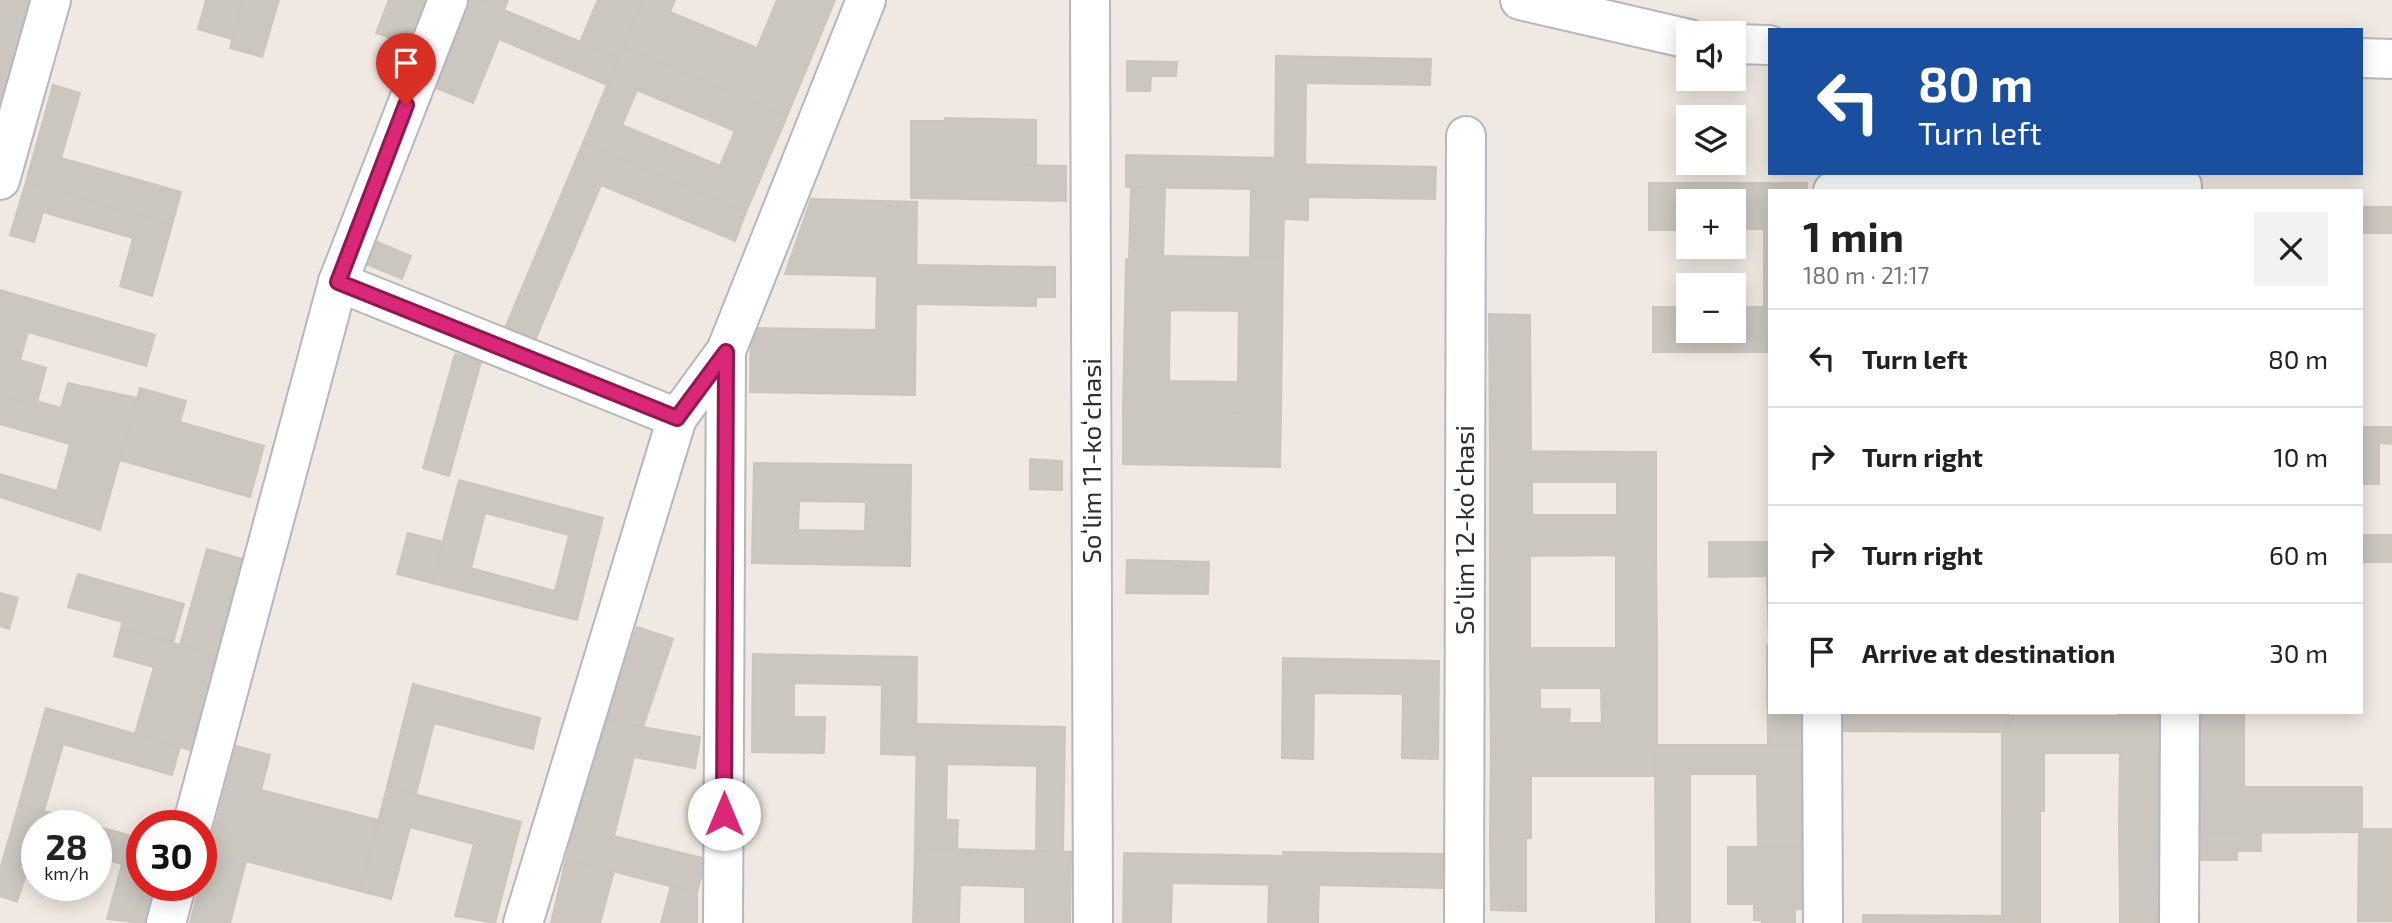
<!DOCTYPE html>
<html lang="en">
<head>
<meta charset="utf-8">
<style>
  body { margin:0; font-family:"Exo 2",sans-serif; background:#f2f2f2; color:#202124; height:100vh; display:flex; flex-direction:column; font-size:26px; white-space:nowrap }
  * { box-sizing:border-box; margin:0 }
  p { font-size:23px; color:#757577 }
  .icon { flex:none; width:38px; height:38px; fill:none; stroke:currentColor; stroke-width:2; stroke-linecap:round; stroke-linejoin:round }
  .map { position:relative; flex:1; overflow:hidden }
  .drawer { position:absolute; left:1768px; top:189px; width:595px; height:525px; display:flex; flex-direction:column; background:#fff; border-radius:0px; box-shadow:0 4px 18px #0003 }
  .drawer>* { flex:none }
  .guide { position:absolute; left:1768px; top:28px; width:595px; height:147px; border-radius:0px; box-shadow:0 4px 18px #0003; background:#1a4fa0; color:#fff; overflow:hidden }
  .tools { position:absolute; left:1676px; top:21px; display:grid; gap:14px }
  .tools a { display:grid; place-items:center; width:70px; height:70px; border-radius:0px; background:#fff; box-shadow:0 4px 18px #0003; font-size:35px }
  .speed { position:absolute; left:21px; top:810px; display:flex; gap:14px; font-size:35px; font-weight:700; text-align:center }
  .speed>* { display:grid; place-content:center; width:91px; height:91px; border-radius:50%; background:#fff; box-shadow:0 4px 18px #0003; line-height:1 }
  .speed small { font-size:18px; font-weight:400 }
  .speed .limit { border:10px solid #d22; background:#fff; color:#111 }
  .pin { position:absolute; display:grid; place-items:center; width:60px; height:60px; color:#fff; margin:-72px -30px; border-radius:50% 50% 50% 0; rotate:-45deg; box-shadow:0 0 7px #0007 }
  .pin .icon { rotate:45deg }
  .me { position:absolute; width:77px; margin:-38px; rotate:0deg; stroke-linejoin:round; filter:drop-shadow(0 0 5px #0008) }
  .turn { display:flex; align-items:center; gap:24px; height:147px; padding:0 35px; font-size:32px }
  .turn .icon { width:91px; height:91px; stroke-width:2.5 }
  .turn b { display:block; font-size:49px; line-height:60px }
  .round { display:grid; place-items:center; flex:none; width:74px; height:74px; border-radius:0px; background:#f2f2f2 }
  .overview { display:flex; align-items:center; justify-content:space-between; height:119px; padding:0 35px }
  h1 { font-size:42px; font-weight:700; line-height:52px }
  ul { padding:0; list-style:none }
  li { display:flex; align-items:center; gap:21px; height:98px; padding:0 35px; border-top:2px solid #e0e0e0 }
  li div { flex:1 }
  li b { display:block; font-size:26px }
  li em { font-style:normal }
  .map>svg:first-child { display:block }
  .building { fill:#cbc7bf; stroke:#cbc5ba; stroke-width:2; fill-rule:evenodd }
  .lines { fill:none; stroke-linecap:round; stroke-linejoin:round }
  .street-casing { stroke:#b4b7c1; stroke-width:42 }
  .street { stroke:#fff; stroke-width:38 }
  .route-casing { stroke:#8e194d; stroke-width:18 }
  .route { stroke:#db2777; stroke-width:12 }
  .labels { text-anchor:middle; stroke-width:6; stroke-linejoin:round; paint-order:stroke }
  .street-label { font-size:26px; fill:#2e2e2e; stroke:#fff }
</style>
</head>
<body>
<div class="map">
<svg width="2392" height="923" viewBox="0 0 2392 923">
  <rect width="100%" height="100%" fill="#efe9e1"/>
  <g class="building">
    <polygon points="0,0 33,0 30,11"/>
    <polygon points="206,0 243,0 232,39 198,29"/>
    <polygon points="243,0 279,0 262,57 230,48"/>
    <polygon points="389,0 435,0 417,48 376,33"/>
    <polygon points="461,0 480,0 619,58 607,85 499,39 473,103 426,84"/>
    <polygon points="480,0 508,0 504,10"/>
    <polygon points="598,0 643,0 619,58 580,42"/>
    <polygon points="643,0 675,0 670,12 757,48 777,0 835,0 787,116 623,47"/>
    <polygon points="0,2 30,11 2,109 0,108"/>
    <path d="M623,47L787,116L746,212L583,143ZM637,90L735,131L720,166L622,125Z"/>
    <polygon points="1276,56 1431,59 1430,85 1306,83 1305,165 1285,164 1285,158 1275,158"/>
    <polygon points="1127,61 1177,62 1176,76 1151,76 1150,91 1127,91"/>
    <polygon points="53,85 80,93 61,158 181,192 172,225 26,182"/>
    <polygon points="945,118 1036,120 1036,165 911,163 911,121 945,121"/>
    <polygon points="583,143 746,212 735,241 601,185 533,345 503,333"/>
    <polygon points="1126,155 1285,158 1283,258 1250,257 1251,189 1126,187"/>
    <polygon points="911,163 1066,166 1066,201 911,198"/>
    <polygon points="1285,164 1436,167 1435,199 1308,197 1308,220 1284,219"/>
    <polygon points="26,182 172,225 152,296 120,286 133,238 43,212 34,242 10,235"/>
    <polygon points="1649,183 1807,183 1807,191 1769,191 1769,352 1653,352 1653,307 1689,307 1689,331 1734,331 1734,307 1764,307 1764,229 1734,229 1734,201 1689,201 1689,230 1649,230"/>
    <polygon points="1131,187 1165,188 1163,260 1129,259"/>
    <polygon points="811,199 917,202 915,395 750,392 751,328 876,330 877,276 785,274"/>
    <rect x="2361" y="207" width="31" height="26"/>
    <polygon points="368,238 411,256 402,279 359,261"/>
    <path d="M1163,256L1283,258L1281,414L1123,411L1126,259L1163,260ZM1170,310L1239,311L1238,382L1169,381Z"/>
    <polygon points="916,265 1055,267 1055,297 1036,297 1036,306 916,304"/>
    <polygon points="0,290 155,335 146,366 28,332 20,360 46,368 36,406 0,395"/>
    <polygon points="1489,314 1530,315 1531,452 1490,451"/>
    <polygon points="455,354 481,362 449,476 423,468"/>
    <polygon points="68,383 137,398 100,530 0,497 0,474 57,491 70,444 0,424 0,395 36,406 36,401 61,408"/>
    <polygon points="140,388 186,401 180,422 264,446 250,497 120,460"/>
    <polygon points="1123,411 1281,414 1280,467 1123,464"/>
    <polygon points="2361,427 2392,427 2392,444 2379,443 2379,484 2361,484"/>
    <path d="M1490,451L1656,452V555L1490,556ZM1532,482H1617V515H1532Z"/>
    <polygon points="1030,459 1062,461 1062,490 1030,489"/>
    <path d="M754,463L911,465L910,566L752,563ZM799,501L866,502L865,531L798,530Z"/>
    <path d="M459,480L603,518L577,620L432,583ZM485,513L569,535L555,591L471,568Z"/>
    <polygon points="408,533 443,542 432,583 397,574"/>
    <rect x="2361" y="535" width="31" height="27"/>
    <polygon points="1709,542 1769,542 1769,644 1767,576 1709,577"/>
    <polygon points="207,549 249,561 221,657 180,645"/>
    <polygon points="1656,555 1657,648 1616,649 1616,556"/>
    <polygon points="1490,556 1530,556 1530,649 1490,648"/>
    <polygon points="1127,560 1209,562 1208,594 1126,593"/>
    <polygon points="78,574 184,604 173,642 121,628 123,622 68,607"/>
    <polygon points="0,593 18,598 9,629 0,626"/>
    <polygon points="637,627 673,639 643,727 604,720"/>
    <polygon points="121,628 221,657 194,751 135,734 154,667 114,656"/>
    <polygon points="1767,644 1769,712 1808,712 1808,745 1768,745"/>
    <path d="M1490,648H1657V747H1491ZM1540,688H1601L1602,723H1569L1570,709H1540Z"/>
    <polygon points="753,654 917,657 916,755 881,754 882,685 794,683 794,717 825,717 824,753 752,752"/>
    <polygon points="1283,658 1439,661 1438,759 1402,758 1403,694 1314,693 1313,759 1282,758"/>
    <polygon points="413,684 540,718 533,749 434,723 416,794 387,787"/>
    <polygon points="46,708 180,747 172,775 63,744 44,811 19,804"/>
    <polygon points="1844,712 2008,712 2008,728 2002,728 2002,732 1844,731"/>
    <rect x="2119" y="712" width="42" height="4"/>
    <polygon points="2199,712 2244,712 2244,787 2362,787 2362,832 2200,833"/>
    <polygon points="2008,716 2161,716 2161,822 2119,822 2120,753 2044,753 2044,811 2002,811 2002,728 2008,728"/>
    <polygon points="602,720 700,737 695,768 634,757 614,836 706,859 697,893 566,859"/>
    <polygon points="917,724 1065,727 1063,852 1036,851 1037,766 947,764 946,820 958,820 957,849 915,848"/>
    <polygon points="1657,745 1812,745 1813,847 1758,847 1757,774 1690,774 1690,923 1656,923 1655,747"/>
    <polygon points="236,746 270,755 261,790 378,820 360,891 246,861 230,923 190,923"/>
    <polygon points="1491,747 1655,747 1655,776 1531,776 1531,838 1490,838"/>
    <polygon points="387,787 521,822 495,923 455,916 474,844 410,827 391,899 360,891"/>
    <polygon points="19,804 142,839 142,886 155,886 144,923 107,919 122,864 96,857 96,826 37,826 37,840 17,902 0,896 0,869"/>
    <rect x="2002" y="811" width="38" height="105"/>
    <polygon points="2119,822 2161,822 2161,916 2120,916"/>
    <polygon points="2363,829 2392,829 2392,921 2358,921 2359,832"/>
    <polygon points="2261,832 2261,851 2237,851 2237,860 2200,860 2200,833"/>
    <polygon points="1490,838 1526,838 1526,911 1491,910"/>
    <polygon points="1728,847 1813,847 1813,909 1795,909 1795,923 1762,923 1762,920 1754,920 1754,904 1728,904"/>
    <polygon points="915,848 1071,852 1070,923 1025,923 1025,887 960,885 959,923 913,923"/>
    <polygon points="1283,852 1443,854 1442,888 1319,885 1318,923 1268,923 1269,885 1283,885"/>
    <polygon points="1124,853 1283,856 1283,885 1172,883 1171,923 1123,923"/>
    <polygon points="566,859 614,871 600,923 551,923"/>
    <polygon points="671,886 697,893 697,923 661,923"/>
    <polygon points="1863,915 2017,916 2017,923 1863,923"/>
    <rect x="2017" y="916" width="23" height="7"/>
    <rect x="2120" y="916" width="41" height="7"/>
  </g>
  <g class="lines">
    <g class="street-casing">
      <g id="street">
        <polyline points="1090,0 1093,923"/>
        <polyline points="1520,0 1689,39"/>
        <polyline points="1734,44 1769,45"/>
        <polyline points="2361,58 2392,59"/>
        <polyline points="0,180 51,0"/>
        <polyline points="1833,191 1858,178 2168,174 2182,186 2182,191"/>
        <polyline points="338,282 448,0"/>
        <polyline points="677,418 726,351 866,0"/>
        <polyline points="1822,712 1823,923"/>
        <polyline points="192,826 338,282 677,418 523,923"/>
        <polyline points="166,923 176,886"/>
        <polyline points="723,923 726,351"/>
        <polyline points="1464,923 1466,136"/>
        <polyline points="2179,923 2180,712"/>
      </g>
    </g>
    <use href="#street" class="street"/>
  </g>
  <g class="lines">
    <g class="route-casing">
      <polyline id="route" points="406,105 338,282 677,418 726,352 724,814"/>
    </g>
    <use href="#route" class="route"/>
  </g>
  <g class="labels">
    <g class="street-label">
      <text transform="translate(1092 461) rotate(-90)" y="9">Soʻlim 11-koʻchasi</text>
      <text transform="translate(1465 530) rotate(-90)" y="9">Soʻlim 12-koʻchasi</text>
    </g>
  </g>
</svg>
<div class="tools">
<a><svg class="icon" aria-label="sound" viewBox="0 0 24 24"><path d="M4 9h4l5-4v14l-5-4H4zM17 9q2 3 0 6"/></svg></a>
<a><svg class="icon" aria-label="layers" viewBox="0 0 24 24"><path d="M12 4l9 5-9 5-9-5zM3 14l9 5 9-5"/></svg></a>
<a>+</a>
<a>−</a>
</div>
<div class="speed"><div>28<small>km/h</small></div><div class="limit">30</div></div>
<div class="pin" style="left:406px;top:105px;background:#d93025"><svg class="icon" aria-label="arrive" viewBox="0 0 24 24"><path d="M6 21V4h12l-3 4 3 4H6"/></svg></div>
<svg class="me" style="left:724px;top:814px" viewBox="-20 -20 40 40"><circle r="19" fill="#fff"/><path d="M0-13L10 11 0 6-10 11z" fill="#db2777"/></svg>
<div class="guide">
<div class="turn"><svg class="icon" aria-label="left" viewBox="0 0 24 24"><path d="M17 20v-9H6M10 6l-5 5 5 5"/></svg><div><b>80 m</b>Turn left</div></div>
</div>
<section class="drawer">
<div class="overview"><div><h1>1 min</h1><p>180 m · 21:17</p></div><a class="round"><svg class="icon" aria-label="close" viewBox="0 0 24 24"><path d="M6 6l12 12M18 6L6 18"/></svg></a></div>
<ul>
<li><svg class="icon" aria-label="left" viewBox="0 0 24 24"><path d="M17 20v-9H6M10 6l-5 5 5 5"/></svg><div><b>Turn left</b></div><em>80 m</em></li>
<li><svg class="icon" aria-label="right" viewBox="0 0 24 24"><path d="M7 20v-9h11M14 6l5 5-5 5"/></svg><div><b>Turn right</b></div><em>10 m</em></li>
<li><svg class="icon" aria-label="right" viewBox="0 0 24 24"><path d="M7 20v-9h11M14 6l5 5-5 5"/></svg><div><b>Turn right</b></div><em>60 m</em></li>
<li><svg class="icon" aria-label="arrive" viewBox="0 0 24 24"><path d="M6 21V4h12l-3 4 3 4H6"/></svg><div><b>Arrive at destination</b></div><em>30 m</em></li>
</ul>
</section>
</div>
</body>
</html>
